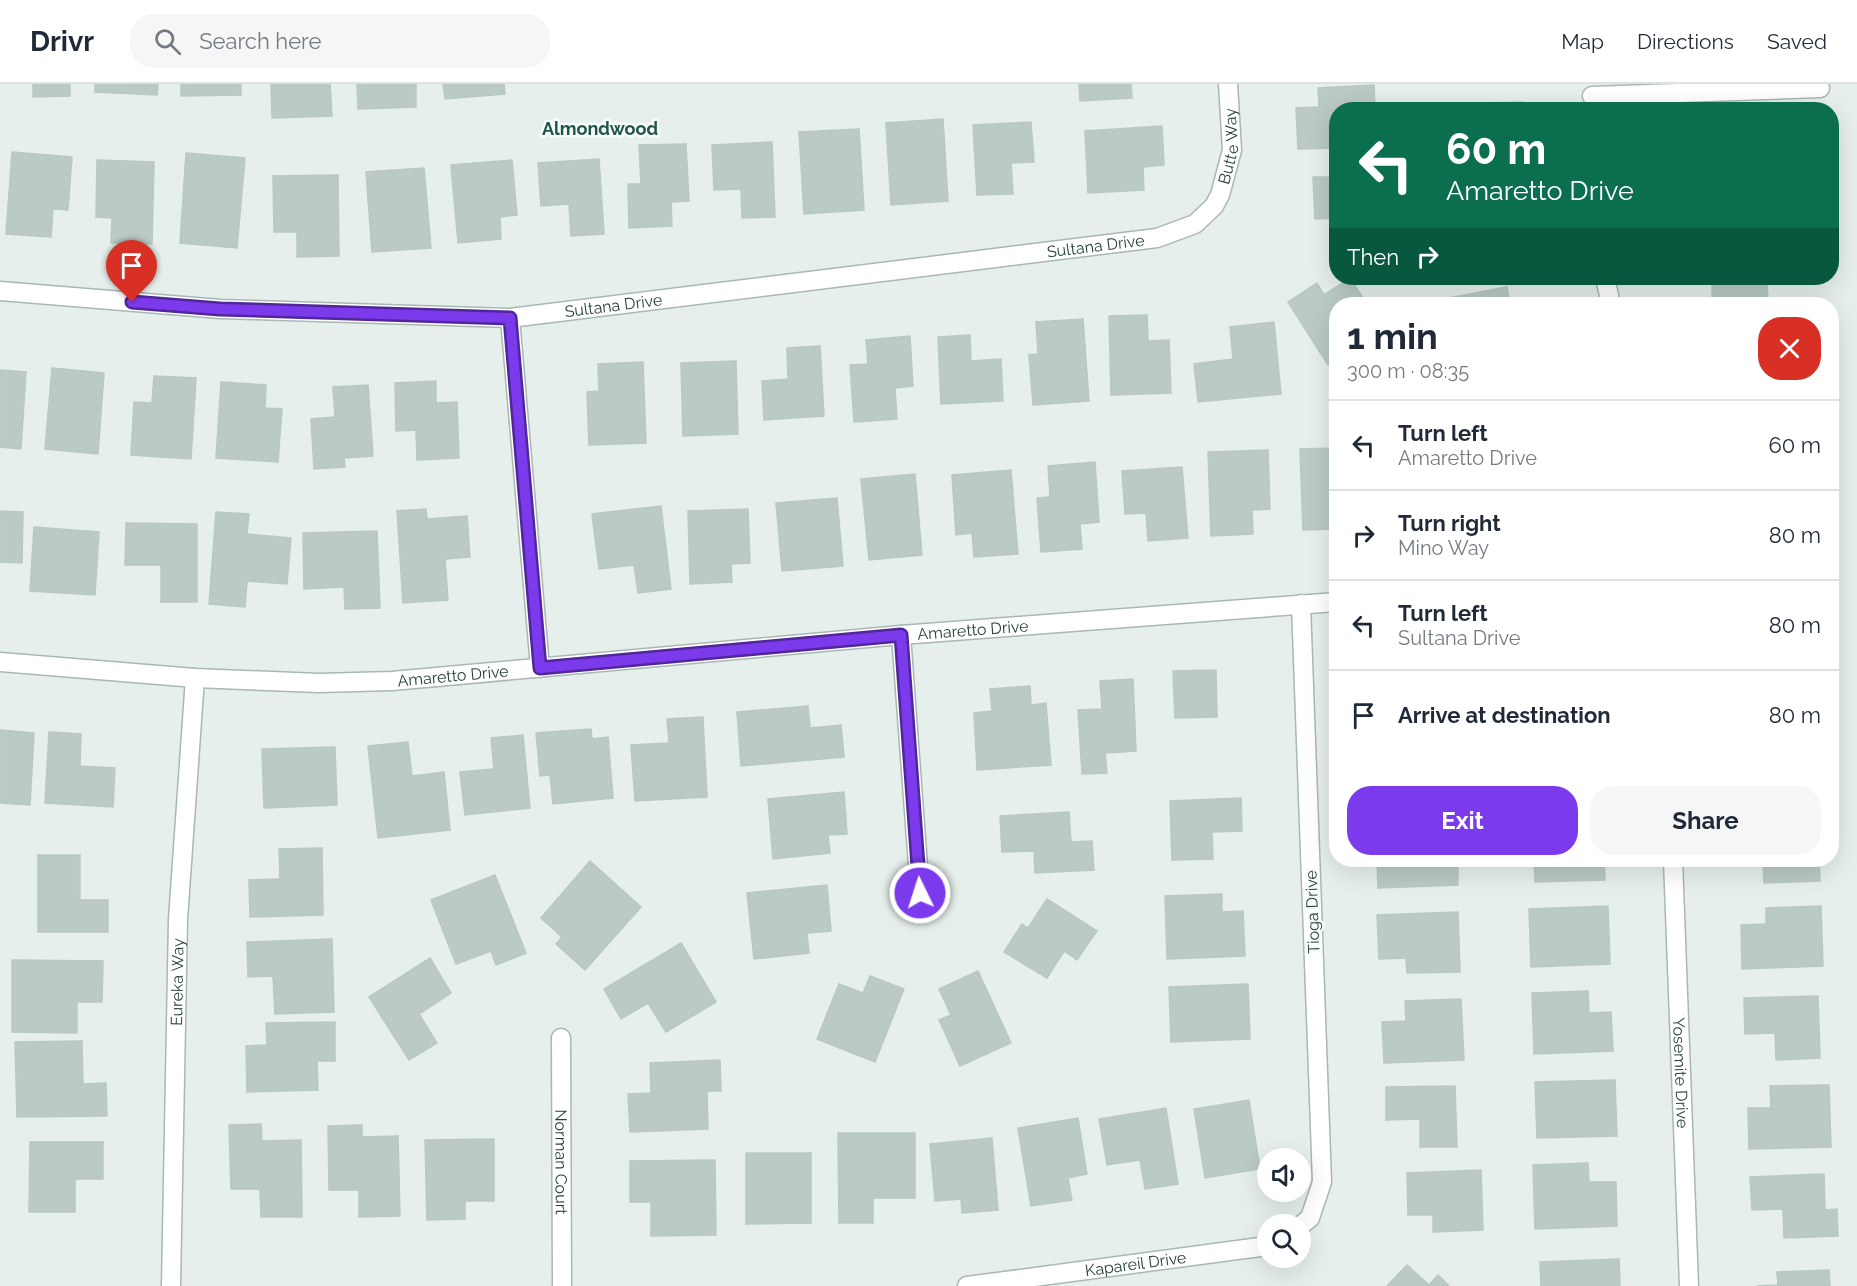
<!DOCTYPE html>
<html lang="en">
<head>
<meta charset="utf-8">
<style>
  body { margin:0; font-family:Raleway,sans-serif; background:#f6f6f7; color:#1f2937; height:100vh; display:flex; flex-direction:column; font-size:22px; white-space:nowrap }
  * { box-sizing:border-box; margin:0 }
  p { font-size:20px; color:#747a83 }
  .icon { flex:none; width:33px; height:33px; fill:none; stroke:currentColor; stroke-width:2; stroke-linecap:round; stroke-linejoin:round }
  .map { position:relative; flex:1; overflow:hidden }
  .drawer { position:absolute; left:1329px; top:213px; width:510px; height:570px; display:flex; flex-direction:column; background:#fff; border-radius:24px; box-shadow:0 6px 24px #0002 }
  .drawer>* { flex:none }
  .banner { position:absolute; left:1329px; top:18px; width:510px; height:183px; border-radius:24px; box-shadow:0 6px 24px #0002; background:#0b6e4f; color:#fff; overflow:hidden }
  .controls { position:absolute; left:1257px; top:1064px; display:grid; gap:12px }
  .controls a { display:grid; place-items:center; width:54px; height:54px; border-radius:50%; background:#fff; box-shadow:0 6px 24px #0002; font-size:30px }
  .pin { position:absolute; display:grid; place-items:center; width:51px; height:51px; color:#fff; margin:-62px -26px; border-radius:50% 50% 50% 0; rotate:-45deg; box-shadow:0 0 6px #0007 }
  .pin .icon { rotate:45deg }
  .me { position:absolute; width:66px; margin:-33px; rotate:356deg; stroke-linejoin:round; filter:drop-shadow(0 0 4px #0008) }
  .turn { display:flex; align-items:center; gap:21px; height:126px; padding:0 18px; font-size:27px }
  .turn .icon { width:78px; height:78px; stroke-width:2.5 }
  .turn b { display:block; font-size:42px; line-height:51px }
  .then { display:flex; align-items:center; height:57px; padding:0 18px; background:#0003; gap:12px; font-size:22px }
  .round { display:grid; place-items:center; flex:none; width:63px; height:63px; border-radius:24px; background:#f6f6f7 }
  .head { display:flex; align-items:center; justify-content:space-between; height:102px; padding:0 18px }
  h1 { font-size:36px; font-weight:700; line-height:45px }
  .cta { display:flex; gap:12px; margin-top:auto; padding:12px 18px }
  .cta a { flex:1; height:69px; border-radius:24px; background:#7c3aed; color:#fff; font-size:24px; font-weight:700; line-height:69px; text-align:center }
  .cta a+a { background:#f6f6f7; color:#1f2937 }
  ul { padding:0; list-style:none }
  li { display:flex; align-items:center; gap:18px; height:90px; padding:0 18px; border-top:2px solid #e0e1e3 }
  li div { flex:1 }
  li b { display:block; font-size:22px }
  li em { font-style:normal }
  header { display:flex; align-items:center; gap:36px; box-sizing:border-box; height:84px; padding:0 30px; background:#fff; border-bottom:2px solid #e0e1e3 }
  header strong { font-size:28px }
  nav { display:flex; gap:33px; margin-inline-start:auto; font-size:21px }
  .search { width:420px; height:54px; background:#f6f6f7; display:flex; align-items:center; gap:15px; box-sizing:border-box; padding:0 21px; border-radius:24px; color:#747a83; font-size:22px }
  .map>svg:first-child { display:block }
  .building { fill:#bbcac4; stroke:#b8c9c2; stroke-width:1.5 }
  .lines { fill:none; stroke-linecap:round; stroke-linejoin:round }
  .minor-casing { stroke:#a8b8b2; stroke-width:21 }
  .minor { stroke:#fff; stroke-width:18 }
  .route-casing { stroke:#51269a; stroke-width:15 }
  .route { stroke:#7c3aed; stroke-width:10 }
  .labels { text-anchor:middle; stroke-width:5; stroke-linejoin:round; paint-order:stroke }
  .street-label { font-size:16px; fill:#24423a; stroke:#f7fbf9 }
  .neighbourhood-label { font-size:18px; font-weight:bold; fill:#1f5548; stroke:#f7fbf9 }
</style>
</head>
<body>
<header>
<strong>Drivr</strong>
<div class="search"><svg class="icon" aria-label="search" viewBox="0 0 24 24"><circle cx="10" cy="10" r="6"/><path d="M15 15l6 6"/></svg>Search here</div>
<nav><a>Map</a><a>Directions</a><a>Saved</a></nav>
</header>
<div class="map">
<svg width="1857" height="1202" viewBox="0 0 1857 1202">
  <rect width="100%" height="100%" fill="#e6efeb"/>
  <g class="building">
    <polygon points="33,0 70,0 70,12 33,13"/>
    <polygon points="95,0 158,0 157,11 95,8"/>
    <polygon points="181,0 241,0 241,11 181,12"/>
    <polygon points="271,0 330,0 332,32 272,34"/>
    <polygon points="357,0 416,0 416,23 358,25"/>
    <polygon points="443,0 504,0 505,10 445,15"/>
    <polygon points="1079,0 1131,0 1132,14 1080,17"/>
    <polygon points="1374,1 1375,26 1336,26 1336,64 1298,65 1296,24 1319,23 1318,4"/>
    <polygon points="1523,18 1524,26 1443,26 1443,20"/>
    <polygon points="943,35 948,117 891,121 886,39"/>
    <polygon points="1031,38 1034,78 1011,79 1013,110 977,111 973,41"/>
    <polygon points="1162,42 1164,81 1143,83 1144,106 1088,109 1085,47"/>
    <polygon points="859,45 864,126 804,130 799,48"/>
    <polygon points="772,58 775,133 742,134 741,105 714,106 712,61"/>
    <polygon points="686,60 689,117 671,118 672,142 629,144 628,100 641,100 639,61"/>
    <polygon points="12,68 72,73 68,126 53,125 51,153 6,150"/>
    <polygon points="186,69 245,74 237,164 180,159"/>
    <polygon points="599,75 604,150 571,152 569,120 541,122 538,79"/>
    <polygon points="97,76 154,78 152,160 111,159 112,134 96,133"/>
    <polygon points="512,76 517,131 500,133 501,155 458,159 451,81"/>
    <polygon points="424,84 431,164 372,168 366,88"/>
    <polygon points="338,91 339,172 297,173 297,148 274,148 273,92"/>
    <polygon points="1313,93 1336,93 1336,134 1315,135"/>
    <polygon points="1350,194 1367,220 1336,220 1336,276 1328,281 1288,218 1317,199 1324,211"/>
    <polygon points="1767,196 1768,220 1687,220 1687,218 1712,217 1712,198"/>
    <polygon points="1507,203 1510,220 1444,220 1443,215"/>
    <polygon points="1147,231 1148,257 1169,256 1171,309 1111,311 1109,232"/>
    <polygon points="1083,235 1089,317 1033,321 1029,271 1038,270 1036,238"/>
    <polygon points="1274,238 1281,310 1198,318 1194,280 1233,275 1230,243"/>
    <polygon points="970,251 971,277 1001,275 1003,317 941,320 938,253"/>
    <polygon points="910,252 913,302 895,304 897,335 854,338 850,281 868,280 866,256"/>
    <polygon points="820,262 824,332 764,336 762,297 788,295 787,264"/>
    <polygon points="736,277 738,350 683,352 681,279"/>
    <polygon points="643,278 646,359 589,361 587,308 599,307 598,280"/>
    <polygon points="52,284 104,289 98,370 45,365"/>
    <polygon points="0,286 26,288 21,365 0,363"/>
    <polygon points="154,292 196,294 191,375 131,371 134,318 152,319"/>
    <polygon points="436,297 436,319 457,318 459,374 417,376 416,346 396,347 395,299"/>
    <polygon points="221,298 266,301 265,324 282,325 278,378 216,374"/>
    <polygon points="368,301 373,372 344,374 345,383 314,385 311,335 335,333 333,303"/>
    <polygon points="1336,364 1336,445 1303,446 1300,365"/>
    <polygon points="1268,366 1270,425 1252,426 1253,450 1211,452 1208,368"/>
    <polygon points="1095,378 1099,438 1080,440 1082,465 1041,468 1037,414 1050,413 1048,382"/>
    <polygon points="1182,383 1188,454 1148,457 1146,429 1125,430 1122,387"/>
    <polygon points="1011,386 1018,470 974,473 972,449 956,451 952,391"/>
    <polygon points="915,390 922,471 869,476 861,395"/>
    <polygon points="837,414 843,482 782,487 776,419"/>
    <polygon points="661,422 671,505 638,509 634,481 599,485 592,430"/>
    <polygon points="426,425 427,435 467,432 470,473 445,475 448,516 403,519 397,427"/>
    <polygon points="748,425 750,479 731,480 732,498 690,500 688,427"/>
    <polygon points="0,427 23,428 22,479 0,478"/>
    <polygon points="216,428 249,430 247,450 291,454 287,500 247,497 245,523 209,520"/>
    <polygon points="126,439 197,440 197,518 161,518 161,481 125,481"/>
    <polygon points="34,443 99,448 95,511 30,507"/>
    <polygon points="377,447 380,524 345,525 344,503 304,505 303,449"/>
    <polygon points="1216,586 1217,633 1175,634 1173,587"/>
    <polygon points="1133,595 1136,667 1105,669 1107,689 1082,690 1078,626 1102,625 1100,597"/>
    <polygon points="1030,602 1031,621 1046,619 1051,681 977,686 974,629 992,627 990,605"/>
    <polygon points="808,622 810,644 841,641 844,673 741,682 737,628"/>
    <polygon points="703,633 707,713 635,717 631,661 669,659 667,635"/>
    <polygon points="591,645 592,655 608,653 613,714 553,720 550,691 540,692 536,649"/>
    <polygon points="0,646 34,649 30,721 0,719"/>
    <polygon points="49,648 81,650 80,682 115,684 113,723 45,719"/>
    <polygon points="523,651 530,724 465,731 460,688 494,685 491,654"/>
    <polygon points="408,658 412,692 444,688 450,746 378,754 368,662"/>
    <polygon points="335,663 337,721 264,724 262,665"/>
    <polygon points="844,708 847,750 828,751 830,769 773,775 768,715"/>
    <polygon points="1241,714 1242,747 1212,748 1213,775 1172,776 1170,717"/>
    <polygon points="1069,728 1071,758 1092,757 1094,786 1035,789 1034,767 1002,768 1000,732"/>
    <polygon points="322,764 323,831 250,833 249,796 280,795 279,765"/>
    <polygon points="38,771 80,771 80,816 108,816 108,848 38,848"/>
    <polygon points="1377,776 1458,776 1458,801 1378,804"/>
    <polygon points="1534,776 1604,776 1605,796 1535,798"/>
    <polygon points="1737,776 1819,776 1820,797 1764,799 1763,777 1737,778"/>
    <polygon points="590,777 641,823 585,886 556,860 562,853 541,834"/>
    <polygon points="495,791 526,869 496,881 491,867 456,880 431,816"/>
    <polygon points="827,801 831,847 807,849 809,869 754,875 747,809"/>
    <polygon points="1222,810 1222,828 1243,827 1245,872 1167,875 1165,812"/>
    <polygon points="1047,815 1097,847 1077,876 1064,867 1047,894 1004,868 1022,840 1028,844"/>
    <polygon points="1608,822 1610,880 1531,883 1529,825"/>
    <polygon points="1821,822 1823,882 1742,885 1741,841 1766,840 1766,824"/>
    <polygon points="1458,828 1460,888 1407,889 1406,874 1379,875 1377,831"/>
    <polygon points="332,855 334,928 275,930 273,892 248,893 247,858"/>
    <polygon points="681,859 716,918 666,948 648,919 621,935 604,905"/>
    <polygon points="430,874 451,909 419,930 437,959 409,976 369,913"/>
    <polygon points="12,876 103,877 102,918 77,918 77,949 12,948"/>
    <polygon points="978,887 1011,959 960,982 939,936 951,931 939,905"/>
    <polygon points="870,892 904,905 875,978 817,955 839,900 863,909"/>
    <polygon points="1248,900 1250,955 1171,958 1169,903"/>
    <polygon points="1588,907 1589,929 1611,928 1613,967 1534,970 1532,909"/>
    <polygon points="1818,912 1820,974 1776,976 1775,949 1745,950 1744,914"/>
    <polygon points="1461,915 1464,976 1384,979 1382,938 1406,937 1405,917"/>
    <polygon points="335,938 335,977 317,977 318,1006 247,1008 246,962 267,961 266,939"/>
    <polygon points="82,957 83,1000 106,999 107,1032 17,1033 15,958"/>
    <polygon points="720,976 721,1007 707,1007 708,1045 630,1048 628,1010 651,1009 650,979"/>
    <polygon points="1615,996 1617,1052 1537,1054 1535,998"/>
    <polygon points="1829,1001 1831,1063 1749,1065 1748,1024 1771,1024 1770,1002"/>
    <polygon points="1455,1002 1457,1063 1420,1063 1420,1035 1386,1036 1386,1003"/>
    <polygon points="1249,1016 1260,1085 1205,1094 1194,1025"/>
    <polygon points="1166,1024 1178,1100 1145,1105 1140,1076 1107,1081 1099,1035"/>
    <polygon points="1078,1034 1087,1090 1068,1094 1072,1116 1031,1122 1018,1044"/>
    <polygon points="261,1040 262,1057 301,1056 302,1133 261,1133 260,1105 231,1105 229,1041"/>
    <polygon points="362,1041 362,1053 398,1052 400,1132 359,1133 359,1106 329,1106 328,1042"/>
    <polygon points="838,1049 915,1049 915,1114 873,1114 873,1139 839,1139"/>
    <polygon points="992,1054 998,1126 962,1129 961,1115 935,1117 930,1060"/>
    <polygon points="494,1055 494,1117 465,1117 465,1135 427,1136 425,1056"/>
    <polygon points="30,1058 103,1058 103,1095 75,1095 75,1128 29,1128"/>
    <polygon points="746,1069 811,1069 811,1139 746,1140"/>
    <polygon points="715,1076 716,1151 651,1152 651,1118 630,1118 630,1077"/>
    <polygon points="1588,1079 1589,1098 1616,1098 1617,1142 1535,1145 1533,1081"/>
    <polygon points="1481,1086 1483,1146 1433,1148 1433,1131 1408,1131 1407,1089"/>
    <polygon points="1824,1090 1825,1126 1837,1125 1838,1152 1784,1154 1783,1125 1752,1126 1750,1093"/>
    <polygon points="1619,1175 1620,1202 1541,1202 1540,1178"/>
    <polygon points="1407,1181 1429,1201 1438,1191 1449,1202 1387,1202"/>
    <polygon points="1829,1186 1830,1202 1757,1202 1778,1201 1777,1188"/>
  </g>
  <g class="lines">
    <g class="minor-casing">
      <g id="minor">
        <polyline points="1592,12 1820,4"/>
        <polyline points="1605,194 1611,220"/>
        <path id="s1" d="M0,207L220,225L510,234L1157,154L1195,140L1214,122L1220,111L1232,66L1228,0"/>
        <polyline points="510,234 540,584"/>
        <polyline points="901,551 920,809"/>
        <path id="s2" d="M0,578L195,594L319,599L392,597L901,551L1336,518"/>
        <path id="s3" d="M1673,776L1689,1202"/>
        <path id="s4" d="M561,954L562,1202"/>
        <polyline points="1300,1142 1310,1134 1322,1098 1301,520"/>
        <path id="s5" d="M171,1202L178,835L195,594"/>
        <path id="s6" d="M967,1202L1260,1163L1268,1160"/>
      </g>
    </g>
    <use href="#minor" class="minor"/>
  </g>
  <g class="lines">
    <g class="route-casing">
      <polyline id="route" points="132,218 220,225 510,234 540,584 901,551 920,809"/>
    </g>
    <use href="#route" class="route"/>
  </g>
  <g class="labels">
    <g class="street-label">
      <text dy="6" stroke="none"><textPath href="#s1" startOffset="1292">Butte Way</textPath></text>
      <text dy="6" stroke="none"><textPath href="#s1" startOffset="1101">Sultana Drive</textPath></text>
      <text dy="6" stroke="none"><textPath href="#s1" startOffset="615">Sultana Drive</textPath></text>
      <text dy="6" stroke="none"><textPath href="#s2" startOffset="976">Amaretto Drive</textPath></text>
      <text dy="6" stroke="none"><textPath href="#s2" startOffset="454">Amaretto Drive</textPath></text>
      <text transform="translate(1312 828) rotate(-92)" y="6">Tioga Drive</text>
      <text dy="6" stroke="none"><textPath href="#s5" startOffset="304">Eureka Way</textPath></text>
      <text dy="6" stroke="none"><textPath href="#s3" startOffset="213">Yosemite Drive</textPath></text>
      <text dy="6" stroke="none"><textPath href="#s4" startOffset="124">Norman Court</textPath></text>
      <text dy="6" stroke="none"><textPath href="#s6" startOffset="170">Kapareil Drive</textPath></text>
    </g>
    <g class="neighbourhood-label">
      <text x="600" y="51">Almondwood</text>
    </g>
  </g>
</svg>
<div class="controls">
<a><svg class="icon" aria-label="sound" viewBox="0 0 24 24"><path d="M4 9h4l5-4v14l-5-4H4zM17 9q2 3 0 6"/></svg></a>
<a><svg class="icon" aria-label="search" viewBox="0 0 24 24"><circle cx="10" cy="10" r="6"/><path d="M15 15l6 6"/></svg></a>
</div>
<div class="pin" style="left:132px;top:218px;background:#d93025"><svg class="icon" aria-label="arrive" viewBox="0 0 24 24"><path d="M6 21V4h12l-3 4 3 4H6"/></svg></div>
<svg class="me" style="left:920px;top:809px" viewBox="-20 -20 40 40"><circle r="17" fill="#7c3aed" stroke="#fff" stroke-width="3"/><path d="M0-11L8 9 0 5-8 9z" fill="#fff"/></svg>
<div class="banner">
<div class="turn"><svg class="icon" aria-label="left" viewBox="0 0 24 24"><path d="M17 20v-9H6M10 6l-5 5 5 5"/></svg><div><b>60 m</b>Amaretto Drive</div></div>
<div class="then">Then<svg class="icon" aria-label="right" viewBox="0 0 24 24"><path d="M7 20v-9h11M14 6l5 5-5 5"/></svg></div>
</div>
<section class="drawer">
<div class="head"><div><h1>1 min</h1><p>300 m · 08:35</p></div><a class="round" style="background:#d93025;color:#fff"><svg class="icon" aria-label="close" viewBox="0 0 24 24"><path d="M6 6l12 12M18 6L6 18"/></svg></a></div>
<ul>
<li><svg class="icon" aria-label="left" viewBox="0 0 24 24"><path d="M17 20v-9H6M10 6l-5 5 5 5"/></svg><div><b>Turn left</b><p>Amaretto Drive</p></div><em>60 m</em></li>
<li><svg class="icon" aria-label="right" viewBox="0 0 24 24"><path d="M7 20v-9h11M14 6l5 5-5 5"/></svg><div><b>Turn right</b><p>Mino Way</p></div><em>80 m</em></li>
<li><svg class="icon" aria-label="left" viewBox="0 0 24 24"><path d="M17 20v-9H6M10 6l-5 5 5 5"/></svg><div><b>Turn left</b><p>Sultana Drive</p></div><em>80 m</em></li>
<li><svg class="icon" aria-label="arrive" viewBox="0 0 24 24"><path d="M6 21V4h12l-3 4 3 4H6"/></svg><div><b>Arrive at destination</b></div><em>80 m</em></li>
</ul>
<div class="cta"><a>Exit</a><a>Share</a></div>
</section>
</div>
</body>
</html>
